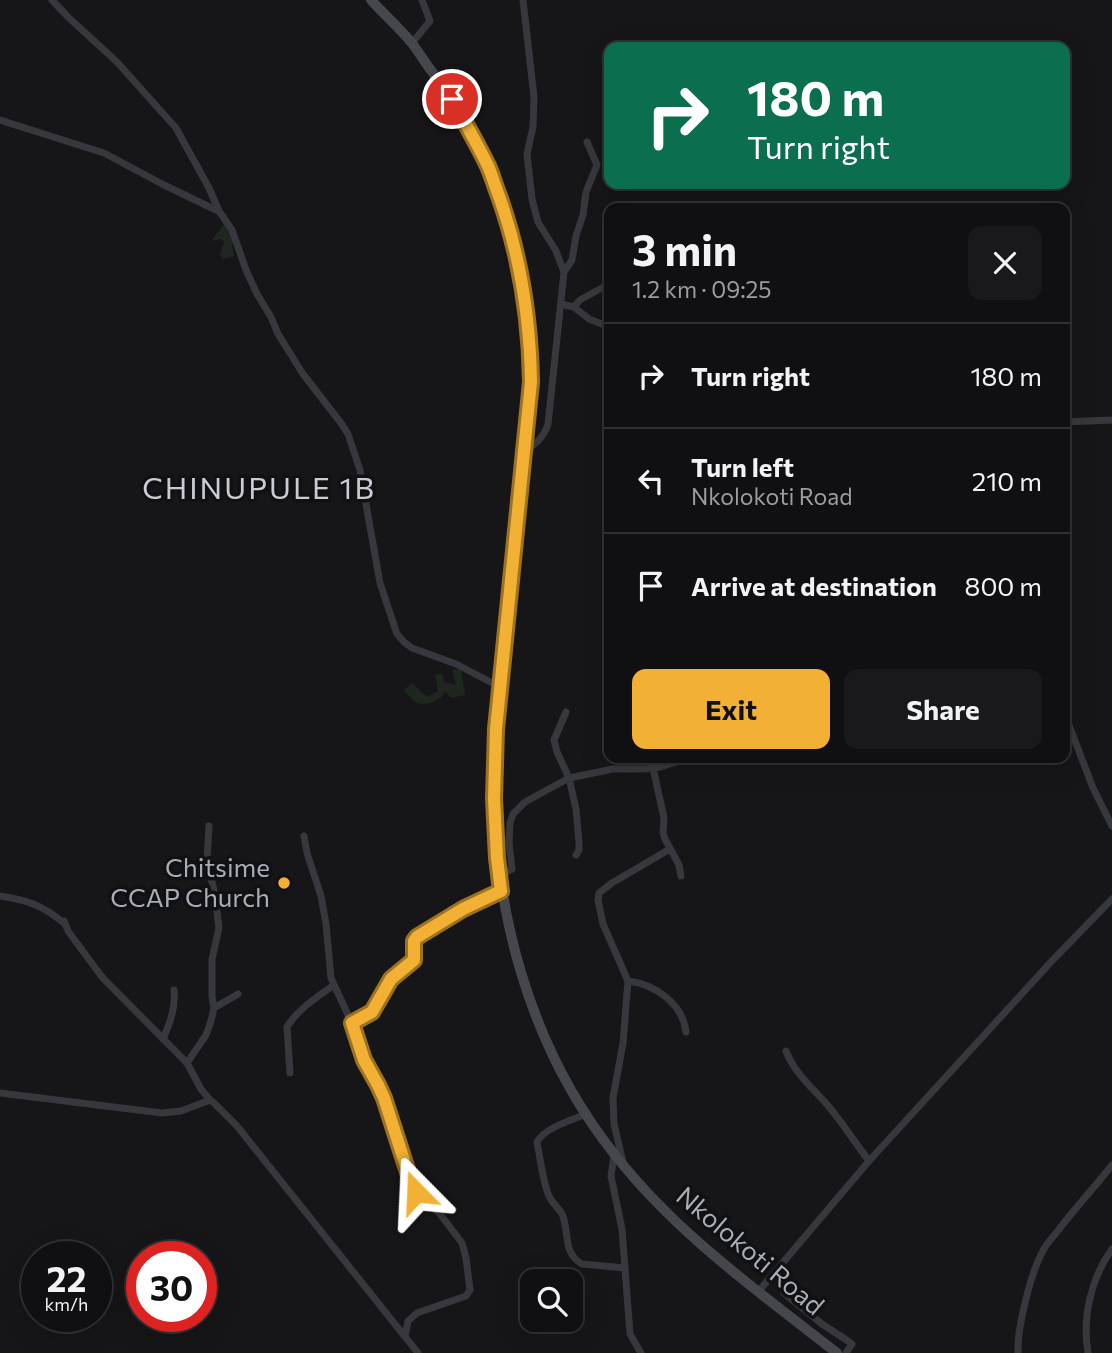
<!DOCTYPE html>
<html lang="en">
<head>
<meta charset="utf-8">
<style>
  body { margin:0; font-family:Commissioner,sans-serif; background:#19191b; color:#f1f3f6; height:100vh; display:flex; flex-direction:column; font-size:26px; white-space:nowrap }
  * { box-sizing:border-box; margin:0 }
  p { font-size:23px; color:#9c9d9f }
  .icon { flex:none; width:38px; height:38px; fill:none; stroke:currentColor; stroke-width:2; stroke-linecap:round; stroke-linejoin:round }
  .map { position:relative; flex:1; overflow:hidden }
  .details { position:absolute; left:604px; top:203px; width:466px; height:560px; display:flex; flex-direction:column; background:#101012; border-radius:14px; box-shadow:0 7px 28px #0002,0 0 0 2px #303032 }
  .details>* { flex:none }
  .hud { position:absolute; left:604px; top:42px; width:466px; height:147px; border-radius:14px; box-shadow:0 7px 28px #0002,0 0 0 2px #303032; background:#0b6e4f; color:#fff; overflow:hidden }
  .buttons { position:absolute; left:520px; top:1269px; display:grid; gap:14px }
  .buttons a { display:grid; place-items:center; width:63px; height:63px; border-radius:14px; background:#101012; box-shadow:0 7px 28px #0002,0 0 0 2px #303032; font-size:35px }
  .speed { position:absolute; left:21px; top:1241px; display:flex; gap:14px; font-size:35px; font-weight:700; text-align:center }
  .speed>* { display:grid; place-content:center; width:91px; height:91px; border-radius:50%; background:#101012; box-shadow:0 7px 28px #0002,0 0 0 2px #303032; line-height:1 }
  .speed small { font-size:18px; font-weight:400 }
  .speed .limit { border:10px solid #d22; background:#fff; color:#111 }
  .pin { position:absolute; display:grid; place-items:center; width:60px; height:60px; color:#fff; margin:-30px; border:4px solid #fff; border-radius:50%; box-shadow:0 2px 7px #0007 }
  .me { position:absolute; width:77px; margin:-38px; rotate:339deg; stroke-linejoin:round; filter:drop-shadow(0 0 5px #0008) }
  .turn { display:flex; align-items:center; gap:24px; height:147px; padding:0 28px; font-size:32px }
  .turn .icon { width:91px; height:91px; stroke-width:2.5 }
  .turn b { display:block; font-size:49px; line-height:60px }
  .round { display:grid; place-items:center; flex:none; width:74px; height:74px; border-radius:14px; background:#19191b }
  .overview { display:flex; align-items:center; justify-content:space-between; height:119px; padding:0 28px }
  h1 { font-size:42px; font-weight:700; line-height:52px }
  .primary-button { display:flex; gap:14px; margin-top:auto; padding:14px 28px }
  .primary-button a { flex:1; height:80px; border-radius:14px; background:#f2b134; color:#111; font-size:28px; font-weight:700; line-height:80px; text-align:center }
  .primary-button a+a { background:#19191b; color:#f1f3f6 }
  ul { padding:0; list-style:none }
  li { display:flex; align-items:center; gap:21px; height:105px; padding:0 28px; border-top:2px solid #303032 }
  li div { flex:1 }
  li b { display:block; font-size:26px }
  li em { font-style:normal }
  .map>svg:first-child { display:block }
  .green { fill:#1e261f }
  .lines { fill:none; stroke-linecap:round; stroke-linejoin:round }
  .street { stroke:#37383d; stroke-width:7 }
  .secondary { stroke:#45474d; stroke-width:10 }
  .route-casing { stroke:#9d7322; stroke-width:18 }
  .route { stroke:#f2b134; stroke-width:12 }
  .poi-dot { fill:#f2b134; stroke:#111113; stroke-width:2.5 }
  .labels { text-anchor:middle; stroke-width:7; stroke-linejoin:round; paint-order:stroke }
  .poi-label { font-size:26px; fill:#a8adb8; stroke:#111113; text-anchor:end }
  .street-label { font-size:26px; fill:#a8adb8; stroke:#111113 }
  .quarter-label { font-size:30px; letter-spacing:2px; fill:#c9ccd4; stroke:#111113 }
</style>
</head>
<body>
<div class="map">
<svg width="1112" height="1353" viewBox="0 0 1112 1353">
  <rect width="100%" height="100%" fill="#161618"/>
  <g class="green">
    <polygon points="225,223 236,241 232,244 234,256 223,259 220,254 224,242 221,239 211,241"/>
    <path d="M461,669L465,695L451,698L446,692C439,700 428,708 416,702C412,700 407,694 404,690L412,683L427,697L438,691L435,675L442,673L444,682L456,685L452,670Z"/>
  </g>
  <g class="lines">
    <g class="street">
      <polyline points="52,0 68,17 117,62 176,128 209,188 219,211 232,230 246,270 257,294 271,317 278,334 303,374 341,423 348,434 360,470 380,583 397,634 404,642 412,648 456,664 500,687"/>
      <path d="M523,0L534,97L533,127L527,154L532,199L538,222L556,251L564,272L548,424C544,437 536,444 524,451"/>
      <polyline points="412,43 430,21 422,0"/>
      <polyline points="0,120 104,153 164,185 218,211"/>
      <polyline points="564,272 572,260 576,236 583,215 586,192 597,165 587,142"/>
      <polyline points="561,304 574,307 589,319 609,327"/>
      <polyline points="574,307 580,300 609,284"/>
      <polyline points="1064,422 1112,420"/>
      <polyline points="566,712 554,740 557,752 569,778 576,809 579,842 579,850 576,855"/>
      <polyline points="1064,712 1093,788 1112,826"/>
      <polyline points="653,768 664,818 663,833 665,839 679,865 681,876"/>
      <polyline points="304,836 307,853 321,896 326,924 331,978 355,1030 364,1060 378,1085 384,1098 413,1188 440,1214 462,1243 466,1258 470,1290 466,1296 417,1313 408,1321 405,1336"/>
      <polyline points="499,876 512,869 509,843 510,823 513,814 525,802 569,778 613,769 646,769 660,767 689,758"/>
      <path d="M0,896C27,900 42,905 64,923"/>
      <polyline points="64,921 68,931 102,977 187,1063 201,1089 210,1100"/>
      <path d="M628,981C655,984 683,1004 686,1032"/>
      <polyline points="214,1008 238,994"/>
      <polyline points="352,1023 372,1012 391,979 414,960 414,941 417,937 463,909 501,891"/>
      <path d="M163,1039C170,1023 176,1007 174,990"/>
      <path d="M786,1051C794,1073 815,1090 830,1108C844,1125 856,1144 869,1161"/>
      <polyline points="187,1063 206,1035 211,1021 214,1008 212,996 212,959 219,928 215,895 207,860 209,826"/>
      <path d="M290,1073L287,1027C297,1010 318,996 334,985"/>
      <polyline points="0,1093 162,1113 181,1111 210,1100 214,1103 237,1126 418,1353"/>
      <path d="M586,1114C572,1120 544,1128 537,1142C540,1157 543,1183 549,1196C552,1203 559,1208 562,1214C570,1232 562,1253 582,1264L625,1268"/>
      <polyline points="614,1156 611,1176 622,1229 630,1334 641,1353"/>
      <polyline points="623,1162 614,1124 613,1098 623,1043 628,981 603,924 598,900 599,893 612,883 670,849"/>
      <polyline points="758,1292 869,1161 1050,963 1112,899"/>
      <polyline points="784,1293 822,1324 848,1341 852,1344 846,1353"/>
      <path d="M1018,1353C1017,1328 1031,1271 1044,1249C1047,1243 1053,1237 1057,1232C1075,1208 1094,1188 1112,1165"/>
      <path d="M1088,1353C1082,1318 1091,1278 1112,1249"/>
    </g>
    <path class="secondary" d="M371,0C384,14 399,28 411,42C419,52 425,63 433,73C501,167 529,266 531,381C528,418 523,455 520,491C517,525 515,558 511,591C504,651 496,711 494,772C492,908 529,1047 615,1155C677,1234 759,1292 837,1353"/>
  </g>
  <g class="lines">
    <g class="route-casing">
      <path id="route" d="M416,1192L413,1188L384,1098L378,1085L364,1060L352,1023L372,1012L391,979L414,960V941L417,937L463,909L501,891L497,858L494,799L496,729L531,382C530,317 521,258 499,196C495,186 492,175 488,166C477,143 464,121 452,99"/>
    </g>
    <use href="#route" class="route"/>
  </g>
  <circle class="poi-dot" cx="284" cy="883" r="7"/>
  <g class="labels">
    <g class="poi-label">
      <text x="270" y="877">Chitsime<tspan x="270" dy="30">CCAP Church</tspan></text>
    </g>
    <g class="street-label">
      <text transform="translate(750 1251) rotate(40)" y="9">Nkolokoti Road</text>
    </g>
    <g class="quarter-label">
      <text x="259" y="499">CHINUPULE 1B</text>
    </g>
  </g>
</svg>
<div class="buttons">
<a><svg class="icon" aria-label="search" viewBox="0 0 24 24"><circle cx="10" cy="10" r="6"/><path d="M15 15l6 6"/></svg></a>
</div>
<div class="speed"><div>22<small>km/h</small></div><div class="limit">30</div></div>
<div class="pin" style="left:452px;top:99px;background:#d93025"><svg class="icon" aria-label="arrive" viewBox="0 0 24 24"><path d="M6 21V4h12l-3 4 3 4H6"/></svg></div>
<svg class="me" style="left:416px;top:1192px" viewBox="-20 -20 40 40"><path d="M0-17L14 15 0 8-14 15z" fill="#f2b134" stroke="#fff" stroke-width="4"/></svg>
<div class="hud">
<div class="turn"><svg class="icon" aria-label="right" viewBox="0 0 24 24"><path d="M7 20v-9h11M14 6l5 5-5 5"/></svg><div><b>180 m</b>Turn right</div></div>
</div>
<section class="details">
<div class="overview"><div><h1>3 min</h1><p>1.2 km · 09:25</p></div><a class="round"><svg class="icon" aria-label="close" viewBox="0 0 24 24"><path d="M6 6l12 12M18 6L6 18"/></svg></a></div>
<ul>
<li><svg class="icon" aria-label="right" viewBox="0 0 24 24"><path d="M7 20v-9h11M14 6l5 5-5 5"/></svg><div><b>Turn right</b></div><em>180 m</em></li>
<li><svg class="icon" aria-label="left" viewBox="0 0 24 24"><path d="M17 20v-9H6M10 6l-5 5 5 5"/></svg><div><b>Turn left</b><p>Nkolokoti Road</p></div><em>210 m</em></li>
<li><svg class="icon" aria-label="arrive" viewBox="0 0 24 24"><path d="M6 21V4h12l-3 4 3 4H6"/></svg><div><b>Arrive at destination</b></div><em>800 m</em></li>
</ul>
<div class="primary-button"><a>Exit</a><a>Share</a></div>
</section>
</div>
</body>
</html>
